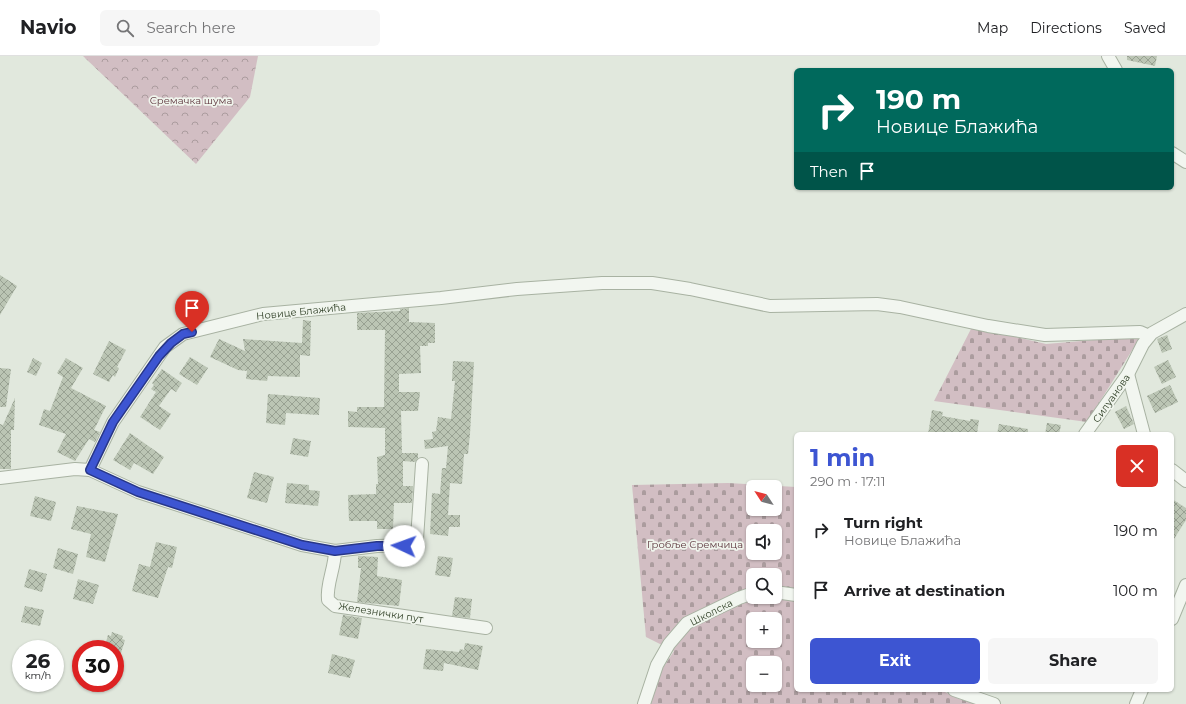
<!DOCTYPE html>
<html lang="en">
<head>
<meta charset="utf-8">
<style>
  body { margin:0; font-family:Montserrat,sans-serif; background:#f6f6f6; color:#202124; height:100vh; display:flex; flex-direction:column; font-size:15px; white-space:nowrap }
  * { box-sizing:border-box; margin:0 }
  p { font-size:13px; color:#757577 }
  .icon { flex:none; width:22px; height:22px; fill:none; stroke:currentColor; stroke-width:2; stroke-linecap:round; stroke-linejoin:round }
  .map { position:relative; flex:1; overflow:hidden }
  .side { position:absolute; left:794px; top:376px; width:380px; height:260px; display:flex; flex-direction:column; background:#fff; border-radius:6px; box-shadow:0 1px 3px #0004 }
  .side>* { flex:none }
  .hud { position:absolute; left:794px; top:12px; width:380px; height:122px; border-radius:6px; box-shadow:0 1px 3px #0004; background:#00695c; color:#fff; overflow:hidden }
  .needle { width:26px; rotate:306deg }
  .fabs { position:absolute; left:746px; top:424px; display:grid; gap:8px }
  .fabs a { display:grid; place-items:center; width:36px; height:36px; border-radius:6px; background:#fff; box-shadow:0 1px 3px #0004; font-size:20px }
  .speed { position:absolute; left:12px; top:584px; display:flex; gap:8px; font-size:20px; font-weight:700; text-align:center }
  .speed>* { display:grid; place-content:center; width:52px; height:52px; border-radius:50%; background:#fff; box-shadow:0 1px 3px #0004; line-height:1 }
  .speed small { font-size:10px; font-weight:400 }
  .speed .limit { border:6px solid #d22; background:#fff; color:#111 }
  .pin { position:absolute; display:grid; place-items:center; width:34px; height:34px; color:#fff; margin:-41px -17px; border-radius:50% 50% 50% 0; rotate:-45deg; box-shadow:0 0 4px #0007 }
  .pin .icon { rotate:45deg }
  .me { position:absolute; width:44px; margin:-22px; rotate:273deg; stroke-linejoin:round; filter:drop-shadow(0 0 3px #0008) }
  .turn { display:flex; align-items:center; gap:14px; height:84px; padding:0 16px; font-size:18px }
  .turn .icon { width:52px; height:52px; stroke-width:2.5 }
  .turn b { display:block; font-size:28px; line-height:34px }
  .then { display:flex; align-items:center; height:38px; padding:0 16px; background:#0003; gap:8px; font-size:15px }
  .round { display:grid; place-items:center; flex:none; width:42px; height:42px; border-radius:6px; background:#f6f6f6 }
  .summary { display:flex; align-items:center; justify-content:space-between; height:68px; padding:0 16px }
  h1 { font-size:24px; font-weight:700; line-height:30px; color:#3d55d2 }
  .button { display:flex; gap:8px; margin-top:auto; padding:8px 16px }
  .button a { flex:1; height:46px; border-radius:6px; background:#3d55d2; color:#fff; font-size:16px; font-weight:700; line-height:46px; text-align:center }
  .button a+a { background:#f6f6f6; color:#202124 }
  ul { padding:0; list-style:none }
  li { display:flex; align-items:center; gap:12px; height:60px; padding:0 16px }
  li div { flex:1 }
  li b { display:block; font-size:15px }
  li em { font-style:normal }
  header { display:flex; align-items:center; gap:24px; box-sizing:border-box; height:56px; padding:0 20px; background:#fff; border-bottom:1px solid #e0e0e0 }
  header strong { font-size:19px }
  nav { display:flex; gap:22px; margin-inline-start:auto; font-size:14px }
  .search { width:280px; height:36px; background:#f6f6f6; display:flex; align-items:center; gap:10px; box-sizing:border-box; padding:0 14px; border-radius:6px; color:#757577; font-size:15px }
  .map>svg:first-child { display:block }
  .forest { fill:url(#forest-crowns) }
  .cemetery { fill:url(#cemetery-stones); fill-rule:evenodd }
  .building { fill:url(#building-cross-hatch) }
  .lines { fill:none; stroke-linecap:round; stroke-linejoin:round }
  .minor-casing { stroke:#a8b2a2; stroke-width:14 }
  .minor { stroke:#f2f6f0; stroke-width:12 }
  .route-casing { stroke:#283788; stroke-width:10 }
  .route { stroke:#3d55d2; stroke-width:7 }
  .labels { text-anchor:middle; stroke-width:3.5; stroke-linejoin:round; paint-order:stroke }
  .park-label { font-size:10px; fill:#5b333b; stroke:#f0f5ed }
  .street-label { font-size:10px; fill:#2f3f26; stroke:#f0f5ed }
</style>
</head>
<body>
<header>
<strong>Navio</strong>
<div class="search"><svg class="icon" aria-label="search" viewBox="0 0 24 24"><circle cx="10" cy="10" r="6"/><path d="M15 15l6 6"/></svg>Search here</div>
<nav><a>Map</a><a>Directions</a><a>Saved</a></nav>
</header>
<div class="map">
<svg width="1186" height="648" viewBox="0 0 1186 648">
  <defs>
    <pattern id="forest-crowns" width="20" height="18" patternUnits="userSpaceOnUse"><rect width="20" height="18" fill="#d2bec3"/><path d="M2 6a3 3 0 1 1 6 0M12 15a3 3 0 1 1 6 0" fill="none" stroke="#ab9c9e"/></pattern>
    <pattern id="cemetery-stones" width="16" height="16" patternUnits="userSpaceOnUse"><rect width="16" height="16" fill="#d2bec3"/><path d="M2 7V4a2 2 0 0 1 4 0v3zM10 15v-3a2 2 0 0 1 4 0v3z" fill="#ab9c9e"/></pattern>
    <pattern id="building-cross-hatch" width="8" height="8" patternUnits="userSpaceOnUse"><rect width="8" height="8" fill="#bbc5b4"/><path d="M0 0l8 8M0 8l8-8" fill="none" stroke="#98a192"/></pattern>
  </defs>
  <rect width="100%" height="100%" fill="#e1e8dd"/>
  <polygon class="forest" points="83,0 258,0 250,41 196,108"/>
  <g class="cemetery">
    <polygon points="972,271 1046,288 1141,280 1087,366 934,345"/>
    <path d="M728,427L796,431V634H941L959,643L978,648H651L661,615L674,595L646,581L632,429ZM753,431H775V453H753ZM753,475H775V497H753ZM753,519H775V541H753ZM753,563H775V585H753ZM753,607H775V629H753Z"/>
  </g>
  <g class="building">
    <polygon points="1127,0 1157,0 1155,10 1127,4"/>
    <polygon points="0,219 17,230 0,259"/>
    <polygon points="409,252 409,266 435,267 435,287 428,287 428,290 420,290 421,317 399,318 399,336 420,336 418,355 401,355 402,397 418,397 418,402 415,406 403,405 403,430 413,430 412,447 394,447 393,473 377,473 377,465 349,465 348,439 376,438 376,428 378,428 377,401 385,399 385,372 348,371 348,355 357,356 357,351 384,351 385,274 357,274 357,257 400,255 400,253"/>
    <polygon points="303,264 311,265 310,300 300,299 300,321 268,320 267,325 246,323 247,315 238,314 210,301 219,283 245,295 243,283 302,287"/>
    <polygon points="1167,279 1172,293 1162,297 1157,283"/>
    <polygon points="109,285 126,294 117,311 119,312 115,321 113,319 109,326 93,318"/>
    <polygon points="190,301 208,312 197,329 179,318"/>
    <polygon points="33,302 42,307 36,320 27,316"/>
    <polygon points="66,302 83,312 71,332 106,350 94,374 100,376 95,386 89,383 75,405 57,396 66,378 39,369 44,353 50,355 63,321 57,317"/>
    <polygon points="1168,304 1176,321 1162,328 1154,311"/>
    <polygon points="453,305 474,306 470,378 468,398 464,398 462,428 450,427 448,459 460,459 460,471 449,471 448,480 430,478 432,437 440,438 442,412 446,412 448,390 425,393 424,384 433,383 432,376 436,375 438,361 451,363 455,325 452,325"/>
    <polygon points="0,312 11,313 6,351 0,351"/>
    <polygon points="162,313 182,327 176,336 171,333 159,350 171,358 160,374 140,361 156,336 151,333 154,329 152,327"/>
    <polygon points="1170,329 1178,346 1155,357 1147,340"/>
    <polygon points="268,338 320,342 319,359 286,357 285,369 266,367"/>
    <polygon points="15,342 14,374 11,374 11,413 0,413 0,368 3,369"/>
    <polygon points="1126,350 1134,368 1124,373 1115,356"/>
    <polygon points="932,354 943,356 942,360 970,365 970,363 979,364 977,378 928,378"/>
    <polygon points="1047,367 1061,369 1059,378 1045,378"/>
    <polygon points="999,368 1028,373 1028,378 997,378"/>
    <polygon points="130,377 164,401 153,418 134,407 130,414 113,404"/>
    <polygon points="293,382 311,385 308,401 290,398"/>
    <polygon points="254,416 274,421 267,447 247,442"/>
    <polygon points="287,427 309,429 309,434 320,435 318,450 285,447"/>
    <polygon points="35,440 56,446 51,465 30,460"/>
    <polygon points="1172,443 1186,452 1186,464 1172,486"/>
    <polygon points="77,450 118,458 105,506 86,501 91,478 71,473"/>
    <polygon points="156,486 177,491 172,512 168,511 158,542 132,535 139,508 150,511"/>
    <polygon points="58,492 78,498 73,518 53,512"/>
    <polygon points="358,500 378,501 377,520 402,524 399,550 357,546 361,512 358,512"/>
    <polygon points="438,500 453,502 450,521 435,519"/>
    <polygon points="29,513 47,518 42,536 24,531"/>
    <polygon points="78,523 99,529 93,548 73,543"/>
    <polygon points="455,541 472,543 470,562 452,560"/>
    <polygon points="25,550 44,554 40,570 21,566"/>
    <polygon points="343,559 362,562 358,583 339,579"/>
    <polygon points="112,576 123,580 122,583 125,584 117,610 115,610 115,593 104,593 108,579 111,580"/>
    <polygon points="465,587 483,590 478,614 444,607 443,615 423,613 426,593 459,596 460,593 464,594"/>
    <polygon points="332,598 355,604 350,622 328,617"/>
  </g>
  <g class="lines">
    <g class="minor-casing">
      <g id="minor">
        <polyline points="1108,0 1116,14"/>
        <polyline points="1172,97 1186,106"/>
        <polyline points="1128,318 1144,378"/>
        <polyline points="1085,378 1128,318 1143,288 1152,277 1186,258"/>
        <polyline points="90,414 113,366 165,291 183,278 263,258 441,242 517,233 602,227 652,227 690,233 770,250 877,248 900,251 988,270 1045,279 1140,276 1149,280"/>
        <polyline points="1172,414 1186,425"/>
        <polyline points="0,422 75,413 90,414 138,436 302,489 335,495 377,490 412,489 417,483 422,408"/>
        <path d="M335,495C335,512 326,528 328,544L335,550L486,572"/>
        <polyline points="775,536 796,539"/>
        <polyline points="1172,563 1186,529"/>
        <polyline points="954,634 994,648"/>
        <polyline points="644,648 657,609 669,588 687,567 739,542 753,537"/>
        <polyline points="1136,648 1142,634"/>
      </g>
    </g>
    <use href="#minor" class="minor"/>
  </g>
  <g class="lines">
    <g class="route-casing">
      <polyline id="route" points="192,276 183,278 171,287 159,300 113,366 90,414 138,436 302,489 335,495 377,490 404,490"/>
    </g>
    <use href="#route" class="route"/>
  </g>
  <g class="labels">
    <g class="park-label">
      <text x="191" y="48">Сремачка шума</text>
      <text x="695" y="492">Гробље Сремчица</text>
    </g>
    <g class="street-label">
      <text transform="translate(301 255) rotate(-6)" y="4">Новице Блажића</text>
      <text transform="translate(1111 342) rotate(-55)" y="4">Силуанова</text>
      <text transform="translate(381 556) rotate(9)" y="4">Железнички пут</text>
      <text transform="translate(711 556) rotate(-27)" y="4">Школска</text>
    </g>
  </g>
</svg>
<div class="fabs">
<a><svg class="needle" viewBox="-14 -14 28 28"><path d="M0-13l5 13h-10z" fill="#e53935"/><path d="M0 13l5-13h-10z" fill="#757577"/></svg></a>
<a><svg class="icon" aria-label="sound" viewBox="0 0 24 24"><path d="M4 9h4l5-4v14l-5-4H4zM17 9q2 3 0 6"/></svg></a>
<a><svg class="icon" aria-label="search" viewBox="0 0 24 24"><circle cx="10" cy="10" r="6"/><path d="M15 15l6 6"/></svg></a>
<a>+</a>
<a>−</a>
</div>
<div class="speed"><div>26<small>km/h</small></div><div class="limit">30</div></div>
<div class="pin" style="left:192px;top:276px;background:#d93025"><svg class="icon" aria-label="arrive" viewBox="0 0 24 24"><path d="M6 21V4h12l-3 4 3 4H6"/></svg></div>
<svg class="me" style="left:404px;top:490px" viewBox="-20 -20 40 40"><circle r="19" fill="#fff"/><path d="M0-13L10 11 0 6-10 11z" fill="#3d55d2"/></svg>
<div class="hud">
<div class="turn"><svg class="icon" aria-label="right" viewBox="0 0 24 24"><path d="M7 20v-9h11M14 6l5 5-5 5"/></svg><div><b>190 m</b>Новице Блажића</div></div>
<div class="then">Then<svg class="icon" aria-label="arrive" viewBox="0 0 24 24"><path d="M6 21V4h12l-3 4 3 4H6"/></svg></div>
</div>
<section class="side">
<div class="summary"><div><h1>1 min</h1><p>290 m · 17:11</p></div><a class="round" style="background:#d93025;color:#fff"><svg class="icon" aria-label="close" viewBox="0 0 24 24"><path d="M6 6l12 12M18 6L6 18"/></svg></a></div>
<ul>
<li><svg class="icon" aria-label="right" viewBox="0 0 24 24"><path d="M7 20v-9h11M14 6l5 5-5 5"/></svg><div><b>Turn right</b><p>Новице Блажића</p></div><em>190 m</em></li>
<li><svg class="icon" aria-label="arrive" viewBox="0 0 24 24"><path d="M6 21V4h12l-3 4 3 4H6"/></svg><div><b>Arrive at destination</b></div><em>100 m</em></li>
</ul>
<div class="button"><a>Exit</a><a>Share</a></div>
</section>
</div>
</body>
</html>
